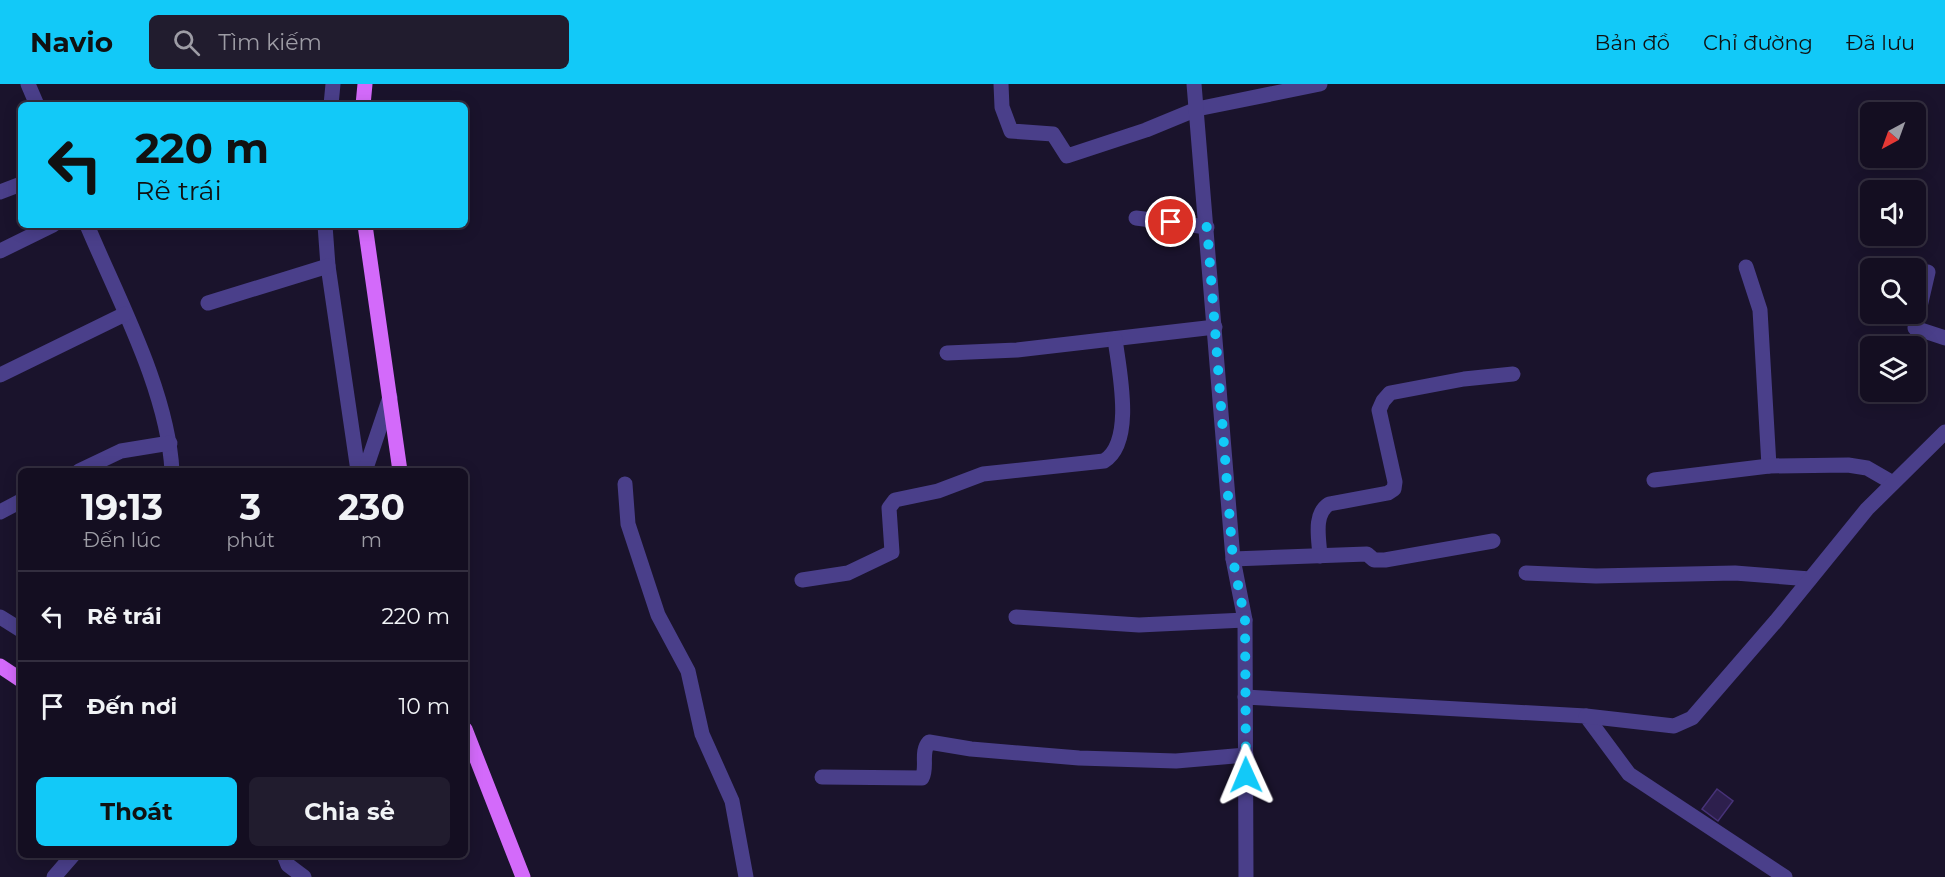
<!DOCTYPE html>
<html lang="vi">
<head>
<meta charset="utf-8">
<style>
  body { margin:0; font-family:Montserrat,sans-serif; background:#211c2e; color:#f1f3f6; height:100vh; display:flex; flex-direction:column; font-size:22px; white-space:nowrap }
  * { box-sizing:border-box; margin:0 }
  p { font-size:20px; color:#9d9ca5 }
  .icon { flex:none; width:33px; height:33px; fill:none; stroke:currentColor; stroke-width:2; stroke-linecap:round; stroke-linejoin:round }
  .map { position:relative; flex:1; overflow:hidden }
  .details { position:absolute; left:18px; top:384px; width:450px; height:390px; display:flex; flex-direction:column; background:#140e21; border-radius:9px; box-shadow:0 3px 15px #0003,0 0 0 2px #332e3f }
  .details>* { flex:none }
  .hud { position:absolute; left:18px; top:18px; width:450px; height:126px; border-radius:9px; box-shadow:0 3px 15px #0003,0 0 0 2px #332e3f; background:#12c9f8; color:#111; overflow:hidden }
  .needle { width:39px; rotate:221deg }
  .buttons { position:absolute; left:1860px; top:18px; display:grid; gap:12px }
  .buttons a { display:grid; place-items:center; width:66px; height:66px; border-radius:9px; background:#140e21; box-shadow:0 3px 15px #0003,0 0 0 2px #332e3f; font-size:30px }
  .pin { position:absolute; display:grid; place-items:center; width:51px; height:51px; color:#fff; margin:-26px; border:3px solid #fff; border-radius:50%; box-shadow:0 2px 6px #0007 }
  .me { position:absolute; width:66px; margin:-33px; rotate:359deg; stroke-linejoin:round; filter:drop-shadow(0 0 4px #0008) }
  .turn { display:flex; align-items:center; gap:21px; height:126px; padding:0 18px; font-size:27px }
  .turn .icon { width:78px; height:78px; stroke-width:2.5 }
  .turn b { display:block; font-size:42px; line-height:51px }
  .eta { display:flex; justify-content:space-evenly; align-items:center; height:102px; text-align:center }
  .eta b { font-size:36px; font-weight:700; line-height:42px }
  .cta { display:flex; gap:12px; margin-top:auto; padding:12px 18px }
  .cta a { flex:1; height:69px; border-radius:9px; background:#12c9f8; color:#111; font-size:24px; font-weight:700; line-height:69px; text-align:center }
  .cta a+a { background:#211c2e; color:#f1f3f6 }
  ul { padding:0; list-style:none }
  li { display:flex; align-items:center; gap:18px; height:90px; padding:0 18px; border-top:2px solid #332e3f }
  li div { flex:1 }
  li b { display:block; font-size:22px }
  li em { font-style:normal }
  header { display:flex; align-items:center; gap:36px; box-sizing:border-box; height:84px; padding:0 30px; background:#12c9f8; color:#111 }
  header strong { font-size:28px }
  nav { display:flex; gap:33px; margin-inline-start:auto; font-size:21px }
  .search { width:420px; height:54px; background:#211c2e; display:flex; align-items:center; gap:15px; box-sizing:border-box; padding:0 21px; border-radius:9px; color:#9d9ca5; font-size:22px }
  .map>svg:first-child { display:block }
  .building { fill:#2d1f4d; stroke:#473278; stroke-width:1.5 }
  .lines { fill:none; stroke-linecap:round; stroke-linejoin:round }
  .minor { stroke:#4a3f8a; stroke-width:15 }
  .major { stroke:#d36afa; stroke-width:15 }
  .route { stroke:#12c9f8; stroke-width:10; stroke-dasharray:0 18 }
</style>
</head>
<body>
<header>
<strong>Navio</strong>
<div class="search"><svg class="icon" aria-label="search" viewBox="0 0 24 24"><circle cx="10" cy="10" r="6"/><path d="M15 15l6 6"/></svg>Tìm kiếm</div>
<nav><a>Bản đồ</a><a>Chỉ đường</a><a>Đã lưu</a></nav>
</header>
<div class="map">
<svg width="1945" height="793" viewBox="0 0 1945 793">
  <rect width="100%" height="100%" fill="#1a132c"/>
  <polygon class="building" points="1717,705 1733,717 1718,737 1702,725"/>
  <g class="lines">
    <g class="minor">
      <polyline points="28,0 37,21"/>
      <polyline points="1001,0 1002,23 1011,47 1053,50 1067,72 1146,46 1197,25 1320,0"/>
      <polyline points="1194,0 1233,475 1245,536 1246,793"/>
      <polyline points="331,21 333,0"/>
      <polyline points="0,108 21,100"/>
      <polyline points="1136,134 1207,143"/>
      <path d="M87,141C118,215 168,307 172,387"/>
      <polyline points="325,141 328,182 358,387"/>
      <polyline points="0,167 53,141"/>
      <polyline points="1746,183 1760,226 1769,382"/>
      <polyline points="1928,188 1915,244 1945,254"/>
      <polyline points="208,219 328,182"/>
      <polyline points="947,269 1017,266 1215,243"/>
      <polyline points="0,291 125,230"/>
      <polyline points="79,387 121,367 170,359"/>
      <polyline points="365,387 390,313"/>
      <polyline points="1654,396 1769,382 1848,381 1867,384 1893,399"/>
      <polyline points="625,400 628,440 658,531 688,587 702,650 732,717 746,793"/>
      <polyline points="0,428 21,417"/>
      <path d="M1320,472C1319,455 1313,430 1329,420L1388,409L1394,405L1395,398L1379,326L1383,317L1390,309L1464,295L1513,290"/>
      <polyline points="1233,475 1367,470 1374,476 1385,476 1493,457"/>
      <polyline points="1526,489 1596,492 1735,489 1810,495"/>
      <path d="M802,496L848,489L892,468L889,424L895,416L938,407L983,390L1104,377C1135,358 1119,286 1115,255"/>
      <polyline points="0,533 21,546"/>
      <polyline points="1016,533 1139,541 1245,536"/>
      <polyline points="1245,613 1586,632 1629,690 1785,793"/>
      <polyline points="1586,632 1674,642 1692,634 1776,537 1867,425 1945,348"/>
      <path d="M822,693L922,694C928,683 920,668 929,658L971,665L1079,674L1176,677L1246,671"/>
      <polyline points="284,771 288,781 304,793"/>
      <polyline points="54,793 73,771"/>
    </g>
    <g class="major">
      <polyline points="363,21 365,0"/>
      <polyline points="365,141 400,387"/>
      <polyline points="0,582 21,596"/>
      <polyline points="465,645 523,793"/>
    </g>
  </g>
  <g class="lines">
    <polyline class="route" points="1171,138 1207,143 1233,476 1245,536 1246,691"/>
  </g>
</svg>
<div class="buttons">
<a><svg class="needle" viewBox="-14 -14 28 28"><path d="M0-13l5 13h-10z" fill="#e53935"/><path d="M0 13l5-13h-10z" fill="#9d9ca5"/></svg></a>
<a><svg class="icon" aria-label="sound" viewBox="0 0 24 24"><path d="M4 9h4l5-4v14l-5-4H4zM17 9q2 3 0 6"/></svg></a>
<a><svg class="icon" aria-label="search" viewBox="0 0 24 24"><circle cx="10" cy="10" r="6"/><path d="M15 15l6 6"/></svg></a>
<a><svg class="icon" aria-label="layers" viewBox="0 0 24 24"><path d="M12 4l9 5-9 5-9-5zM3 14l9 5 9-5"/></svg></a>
</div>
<div class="pin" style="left:1171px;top:138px;background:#d93025"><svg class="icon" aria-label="arrive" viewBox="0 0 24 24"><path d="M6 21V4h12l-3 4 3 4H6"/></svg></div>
<svg class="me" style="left:1246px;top:691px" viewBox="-20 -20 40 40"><path d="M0-17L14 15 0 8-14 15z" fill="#12c9f8" stroke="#fff" stroke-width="4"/></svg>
<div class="hud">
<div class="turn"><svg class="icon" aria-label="left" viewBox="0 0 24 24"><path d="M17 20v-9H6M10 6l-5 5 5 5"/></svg><div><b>220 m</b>Rẽ trái</div></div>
</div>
<section class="details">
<div class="eta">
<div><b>19:13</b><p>Đến lúc</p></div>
<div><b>3</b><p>phút</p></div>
<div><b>230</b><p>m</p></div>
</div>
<ul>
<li><svg class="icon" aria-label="left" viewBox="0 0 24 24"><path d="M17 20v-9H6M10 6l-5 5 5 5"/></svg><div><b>Rẽ trái</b></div><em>220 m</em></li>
<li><svg class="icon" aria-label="arrive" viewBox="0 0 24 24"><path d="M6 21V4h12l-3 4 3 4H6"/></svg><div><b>Đến nơi</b></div><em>10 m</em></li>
</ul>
<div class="cta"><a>Thoát</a><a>Chia sẻ</a></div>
</section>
</div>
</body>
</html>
